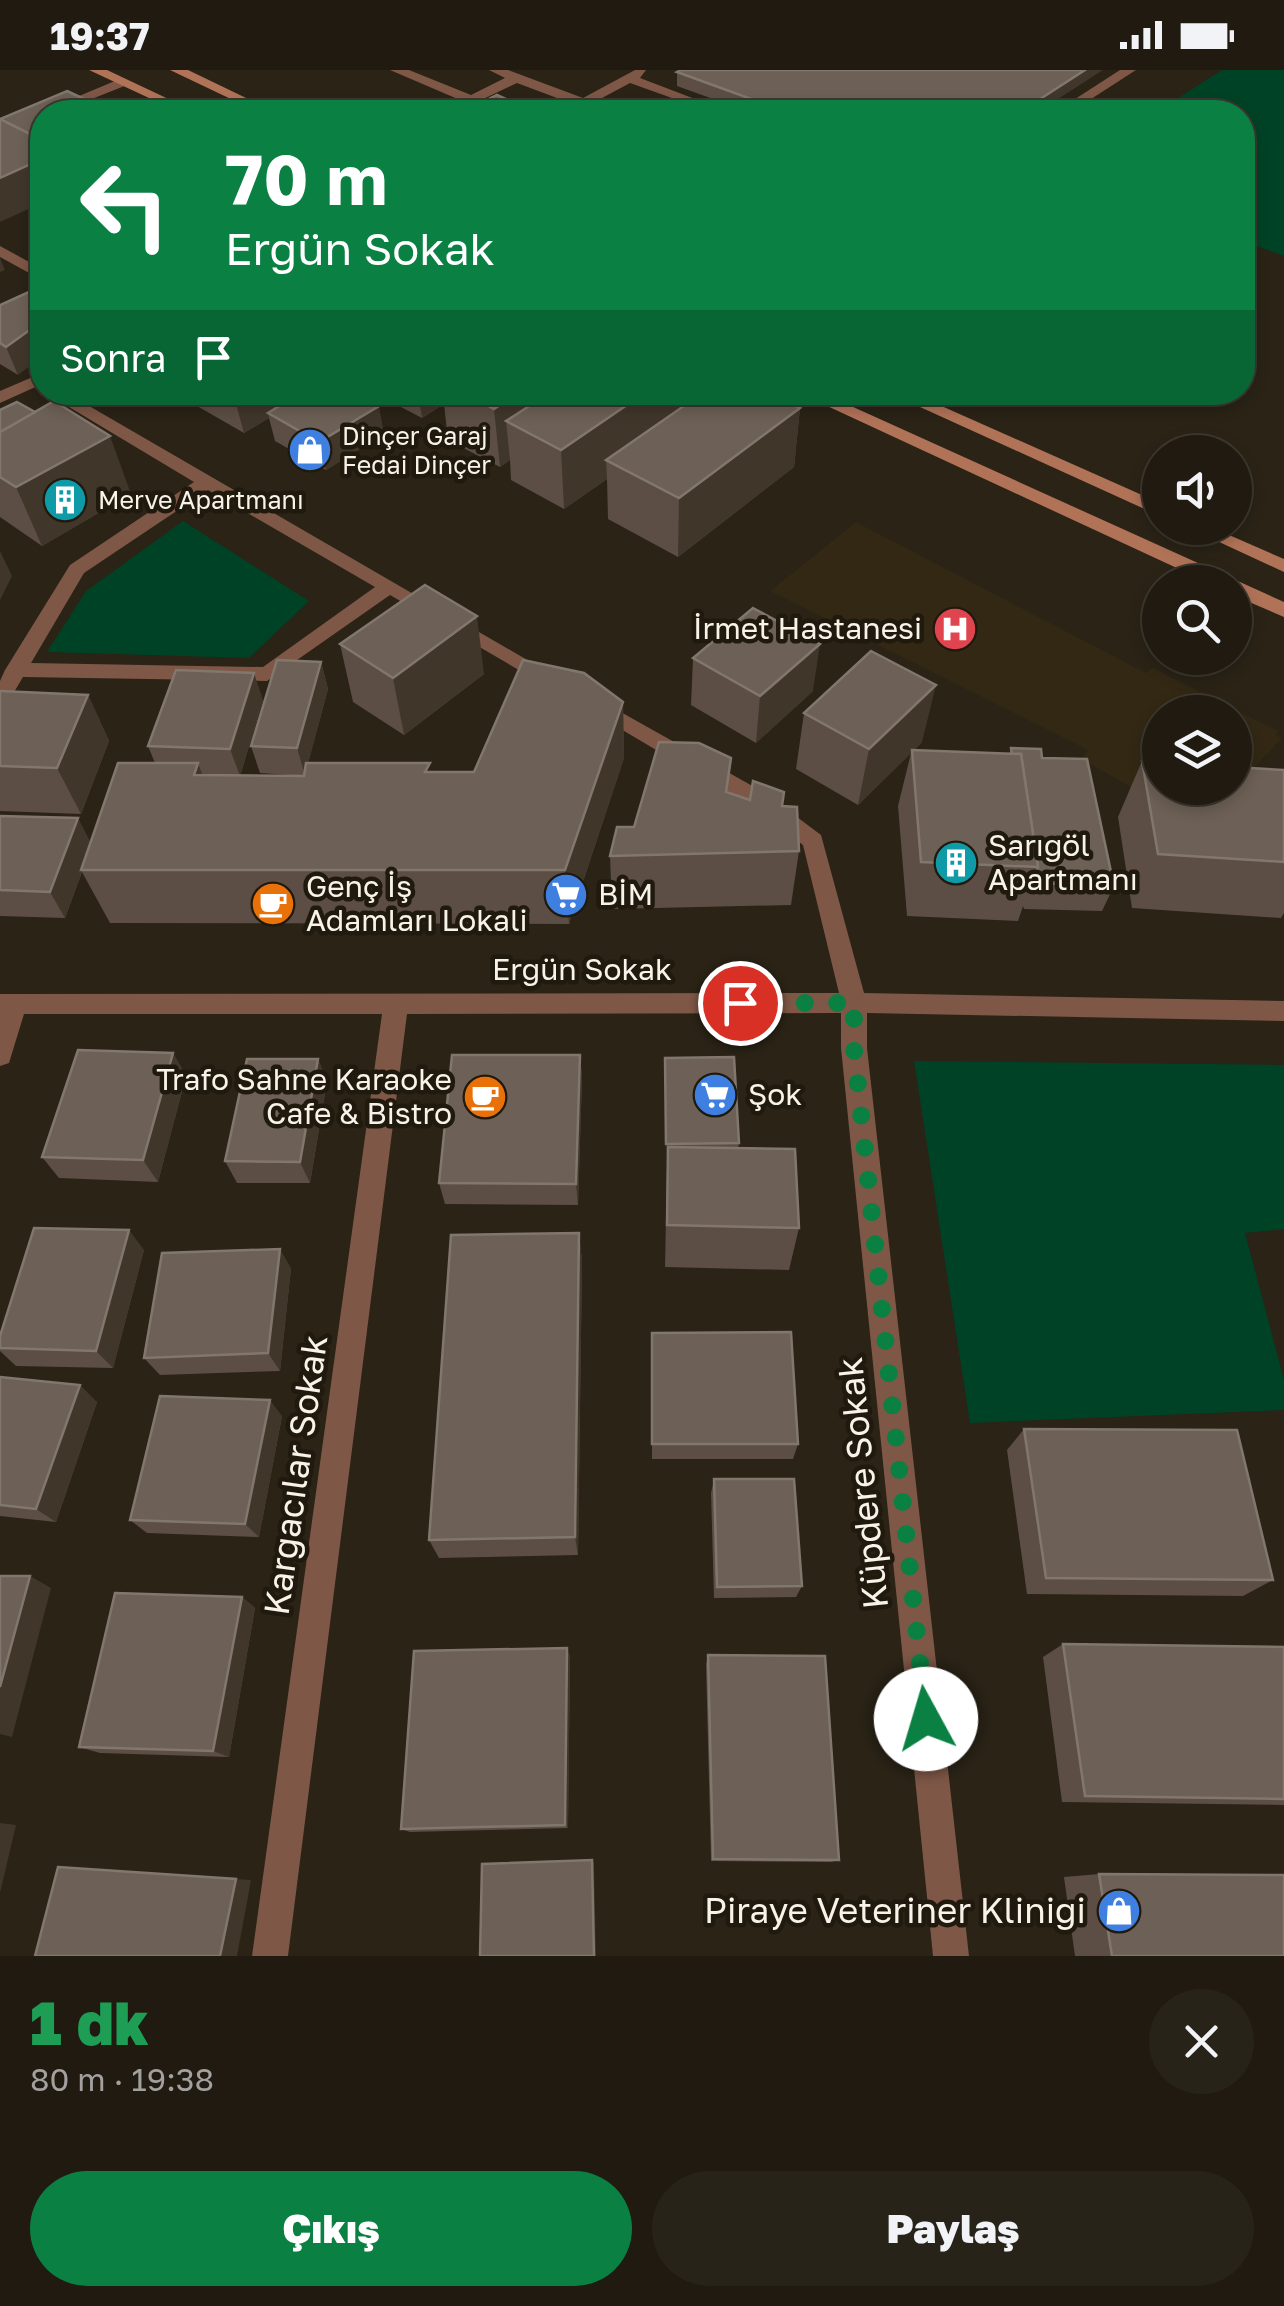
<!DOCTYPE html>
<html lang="tr">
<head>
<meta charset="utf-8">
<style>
  body { margin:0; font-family:"Golos Text",sans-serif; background:#282319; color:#f1f3f6; height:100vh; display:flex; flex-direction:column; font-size:38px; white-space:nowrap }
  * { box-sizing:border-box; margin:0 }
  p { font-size:32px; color:#a2a19f }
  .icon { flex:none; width:55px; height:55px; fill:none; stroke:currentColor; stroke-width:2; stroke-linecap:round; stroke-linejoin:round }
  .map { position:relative; height:1886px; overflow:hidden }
  .panel { display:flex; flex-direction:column; background:#201a10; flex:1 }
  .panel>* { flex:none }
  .guide { position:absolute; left:30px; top:30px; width:1225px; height:305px; border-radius:40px; box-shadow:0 5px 15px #0003,0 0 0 2px #3d3830; background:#0b8043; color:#fff; overflow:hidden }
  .controls { position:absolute; left:1142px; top:365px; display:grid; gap:20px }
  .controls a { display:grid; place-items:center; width:110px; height:110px; border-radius:50%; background:#201a10; box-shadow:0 5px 15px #0003,0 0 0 2px #3d3830; font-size:50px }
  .pin { position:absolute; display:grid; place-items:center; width:85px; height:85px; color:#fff; margin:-42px; border:5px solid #fff; border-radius:50%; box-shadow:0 2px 10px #0007 }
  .me { position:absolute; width:110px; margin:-55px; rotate:354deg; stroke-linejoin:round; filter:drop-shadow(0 0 8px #0008) }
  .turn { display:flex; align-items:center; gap:35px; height:210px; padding:0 30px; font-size:45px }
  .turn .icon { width:130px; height:130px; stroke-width:2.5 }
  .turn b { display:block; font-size:70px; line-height:85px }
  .then { display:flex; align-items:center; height:95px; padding:0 30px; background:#0003; gap:20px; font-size:38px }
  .round { display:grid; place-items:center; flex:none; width:105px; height:105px; border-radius:52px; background:#282319 }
  .head { display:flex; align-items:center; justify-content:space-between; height:170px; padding:0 30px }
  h1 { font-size:60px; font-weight:800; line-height:75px; color:#1e9e55 }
  .cta { display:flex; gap:20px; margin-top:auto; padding:20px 30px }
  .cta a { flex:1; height:115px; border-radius:60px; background:#0b8043; color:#fff; font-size:40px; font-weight:800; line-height:115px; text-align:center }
  .cta a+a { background:#282319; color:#f1f3f6 }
  .status { display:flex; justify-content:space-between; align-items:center; height:70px; padding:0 50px; background:#201a10; direction:ltr }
  .status svg { height:28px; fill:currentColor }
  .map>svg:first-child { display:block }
  .built { fill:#322814 }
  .green { fill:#004225 }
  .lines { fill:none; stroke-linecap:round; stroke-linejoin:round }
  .service { fill:#7e5746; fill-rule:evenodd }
  .minor { fill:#7e5746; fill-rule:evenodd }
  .secondary { fill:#b17358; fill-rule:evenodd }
  .wall { fill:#5c4e44 }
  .shaded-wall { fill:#41362a }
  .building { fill:#6d6056; stroke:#82776d; stroke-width:2.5 }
  .route { stroke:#0b8043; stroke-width:18; stroke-dasharray:0 32.4 }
  .labels { text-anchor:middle; stroke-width:9; stroke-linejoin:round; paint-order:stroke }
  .far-poi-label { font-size:25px; fill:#f8f3ea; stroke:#20190d; text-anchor:start }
  .poi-label { font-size:30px; fill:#f8f3ea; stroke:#20190d; text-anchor:start }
  .street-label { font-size:30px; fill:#f8f3ea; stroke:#20190d }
  .near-street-label { font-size:35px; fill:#f8f3ea; stroke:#20190d }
  .near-poi-label { font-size:35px; fill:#f8f3ea; stroke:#20190d; text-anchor:end }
</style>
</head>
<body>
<div class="status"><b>19:37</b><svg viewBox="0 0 49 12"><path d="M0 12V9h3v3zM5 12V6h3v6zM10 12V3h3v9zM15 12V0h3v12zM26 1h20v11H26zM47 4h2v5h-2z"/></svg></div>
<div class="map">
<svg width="1284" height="1886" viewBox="0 0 1284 1886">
  <rect width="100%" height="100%" fill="#2a2316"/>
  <polygon class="built" points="856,452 1146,603 1153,598 1278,661 1276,665 1282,668 1222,733 1235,718 1235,642 1160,642 1160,711 1143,724 1081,689 1088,680 770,521"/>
  <g class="green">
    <polygon points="1222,0 1284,0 1284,186 1243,171 1242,42 1156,42"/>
    <polygon points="183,451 309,531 249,588 47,582 86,521"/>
    <polygon points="914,991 1284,995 1284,1159 1245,1163 1284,1310 1284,1340 970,1353"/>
  </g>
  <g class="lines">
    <g class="service">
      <polygon points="390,0 409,0 471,25 505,8 489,0 508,0 583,28 635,0 646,0 640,8 729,42 711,42 630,13 576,42 566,42 566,37 573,34 517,13 456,42 440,42 460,30"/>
      <polygon points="1120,0 1136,0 1071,42 1055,42"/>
    </g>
    <g class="minor">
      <polygon points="122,8 129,12 127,15 59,42 41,42"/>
      <polygon points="0,176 42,199 42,210 0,187"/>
      <polygon points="42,303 42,314 0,333 0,321"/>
      <path d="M44,322H65L560,609L557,614H543L390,525L267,611L23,607L7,634L0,636V611L5,600L70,495L194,412ZM208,420L375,517L263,597L31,593L84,503Z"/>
      <polygon points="594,627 765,723 821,765 864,923 1284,931 1284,951 867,943 867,978 969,1886 933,1886 841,978 841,943 407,944 288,1886 252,1886 382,944 24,944 9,993 0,996 0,924 839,923 803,775 749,735 587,639 583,634"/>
    </g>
    <g class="secondary">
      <polygon points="89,0 107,0 196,42 179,42"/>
      <polygon points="170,0 188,0 275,42 258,42"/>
      <polygon points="797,322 820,322 1284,532 1284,547 1235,526 1235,512 1207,512"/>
      <polygon points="887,322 910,322 1160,433 1160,446"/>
      <polygon points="1189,458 1213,458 1284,489 1284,502"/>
    </g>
  </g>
  <g class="wall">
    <polygon points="677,2 1038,42 749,42 677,16"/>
    <polygon points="0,235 18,305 0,294"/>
    <polygon points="187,322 296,322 297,326 384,364 326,400 275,371 269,348 244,363 190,332"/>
    <polygon points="379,322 691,322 690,332 800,338 794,397 678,487 608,449 607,409 564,439 511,410 510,390 500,397 448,370 444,334 422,348 380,326"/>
    <polygon points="0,340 35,342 131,424 42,476 0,447"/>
    <polygon points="340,574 484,604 404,665 353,632"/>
    <polygon points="693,588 813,621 756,673 691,635"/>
    <polygon points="321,592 328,619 308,693 432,702 474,702 623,632 624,688 569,854 110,853 82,802 65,848 0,846 0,746 91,772 155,693 148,676 263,630 240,706 304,706 260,703 251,676"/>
    <polygon points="0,621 88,625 109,671 81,744 0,741"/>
    <polygon points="804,643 922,672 914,680 1009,684 1011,678 1042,688 1114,816 1102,841 1024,839 1023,836 1018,851 907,846 898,736 911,683 858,735 796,699"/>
    <polygon points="1142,691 1284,792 1284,843 1281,848 1132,838 1118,747"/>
    <polygon points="729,723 750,730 799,781 791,835 612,839 610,786 634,757"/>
    <polygon points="173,983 186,1006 158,1112 59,1108 42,1087"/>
    <polygon points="580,985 582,1008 578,1135 445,1134 439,1113"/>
    <polygon points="665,988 739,1073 738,1078 799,1158 789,1200 665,1197 667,1096"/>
    <polygon points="318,989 327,1012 310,1113 237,1113 225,1091"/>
    <polygon points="579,1163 582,1191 578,1485 439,1488 429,1470"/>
    <polygon points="144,1180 113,1298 16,1296 0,1281 0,1266"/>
    <polygon points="291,1198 280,1301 160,1305 144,1288"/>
    <polygon points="652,1263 798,1374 793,1389 652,1389"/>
    <polygon points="0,1307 97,1332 56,1452 0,1446"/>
    <polygon points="282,1346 259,1467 147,1463 130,1450"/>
    <polygon points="1024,1359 1273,1510 1243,1526 1027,1524 1007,1380"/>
    <polygon points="714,1409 802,1516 796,1527 714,1528 711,1423"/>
    <polygon points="242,1527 255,1538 229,1687 100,1683 79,1677"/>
    <polygon points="1063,1574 1284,1577 1284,1735 1062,1732 1043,1587"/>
    <polygon points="567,1578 570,1587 568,1758 410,1762 401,1759"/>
    <polygon points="708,1585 839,1790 831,1792 711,1791 706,1594"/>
    <polygon points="1099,1804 1284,1886 1075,1886 1064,1807"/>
  </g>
  <g class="shaded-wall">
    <polygon points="1085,0 1103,0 1038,42 1020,42"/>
    <polygon points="515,33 516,42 495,42"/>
    <polygon points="42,89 42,133 0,152 0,108"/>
    <polygon points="0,188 5,200 0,202"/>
    <polygon points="42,251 42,287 18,305 6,277"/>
    <polygon points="258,322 296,322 298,331 268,343 269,348 244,363 236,334"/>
    <polygon points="418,322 442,322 444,334 422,348"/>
    <polygon points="519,322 611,322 506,351 510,390 500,397 494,339"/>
    <polygon points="646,322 691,322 690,350 606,390 607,409 564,439 561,380"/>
    <polygon points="379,336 384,364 326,400 319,372"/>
    <polygon points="800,338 794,397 678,487 679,428"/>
    <polygon points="110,366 131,424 42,476 16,417"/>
    <polygon points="0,481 12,506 0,530"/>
    <polygon points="477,546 484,604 404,665 393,608"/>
    <polygon points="820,574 813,621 756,673 760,626"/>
    <polygon points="321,592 328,619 305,705 297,678"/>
    <polygon points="254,603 263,630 240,706 230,679"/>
    <polygon points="936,615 922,672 858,735 869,679"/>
    <polygon points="88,625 109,671 81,744 57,698"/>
    <polygon points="623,632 624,688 569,854 565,800"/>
    <polygon points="198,693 219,749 194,705"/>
    <polygon points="78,748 92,775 65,848 50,822"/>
    <polygon points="173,983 186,1006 158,1112 143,1090"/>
    <polygon points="580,985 582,1008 578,1135 576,1114"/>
    <polygon points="318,989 327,1012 310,1113 300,1092"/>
    <polygon points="129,1160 144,1180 113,1298 96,1281"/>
    <polygon points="579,1163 582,1191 578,1485 575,1467"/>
    <polygon points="280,1179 291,1198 280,1301 268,1283"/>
    <polygon points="80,1315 97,1332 56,1452 36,1439"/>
    <polygon points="270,1330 282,1346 259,1467 245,1454"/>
    <polygon points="30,1506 51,1518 12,1667 0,1664 0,1617"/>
    <polygon points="242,1527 255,1538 229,1687 213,1681"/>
    <polygon points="567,1578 570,1587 568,1758 565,1755"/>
    <polygon points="0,1753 16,1755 0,1823"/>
    <polygon points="592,1790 594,1792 596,1886 594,1886"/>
    <polygon points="236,1809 251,1810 237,1886 220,1886"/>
  </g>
  <g class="building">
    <polygon points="681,0 1085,0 1020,42 787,42 677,2"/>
    <polygon points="67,21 112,42 42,42 42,70 0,49"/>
    <polygon points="497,25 515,33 495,42 462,42"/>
    <polygon points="0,49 42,70 42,89 0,108"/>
    <polygon points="42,216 42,251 6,277 0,273 0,235"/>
    <polygon points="215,322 258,322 236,334"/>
    <polygon points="302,322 353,322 379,336 319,372 268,343"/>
    <polygon points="463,322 519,322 494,339"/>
    <polygon points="551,322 646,322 561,380 506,351"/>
    <polygon points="704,322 765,322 800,338 679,428 606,390"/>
    <polygon points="54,331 110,366 16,417 0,407 0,362"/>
    <polygon points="17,332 35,342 0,362 0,340"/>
    <polygon points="425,515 477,546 393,608 340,574"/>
    <polygon points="753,538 820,574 760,626 693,588"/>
    <polygon points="871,581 936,615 869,679 804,643"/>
    <polygon points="277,590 321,592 297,678 251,676"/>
    <polygon points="523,590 584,603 623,632 565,800 81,800 118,693 198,693 194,705 304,706 306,693 430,693 425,702 474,702"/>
    <polygon points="176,600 254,603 230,679 148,676"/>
    <polygon points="0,621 88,625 57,698 0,696"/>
    <polygon points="659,672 699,673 731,688 726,722 750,730 753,711 784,722 782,736 797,737 799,781 610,786 617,757 634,757"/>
    <polygon points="1011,678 1041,679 1042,688 1087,689 1114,816 1033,813 1033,810 1038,797 1021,684 1012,684"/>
    <polygon points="912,680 1021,684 1038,797 921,792"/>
    <polygon points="1142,691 1160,692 1160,718 1235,718 1235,697 1284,700 1284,792 1158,784"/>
    <polygon points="0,746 78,748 50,822 0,820"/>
    <polygon points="78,980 173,983 143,1090 42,1087"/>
    <polygon points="452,985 580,985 576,1114 439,1113"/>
    <polygon points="734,987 739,1073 666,1074 665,988"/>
    <polygon points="247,989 318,989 300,1092 225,1091"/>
    <polygon points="668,1077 795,1079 799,1158 667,1155"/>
    <polygon points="34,1158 129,1160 96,1281 0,1278 0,1266"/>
    <polygon points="579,1163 575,1467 429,1470 451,1165"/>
    <polygon points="280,1179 268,1283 144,1288 162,1183"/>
    <polygon points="791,1262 798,1374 652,1374 652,1263"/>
    <polygon points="0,1307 80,1315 36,1439 0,1435"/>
    <polygon points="160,1326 270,1330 245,1454 130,1450"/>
    <polygon points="1024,1359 1237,1360 1273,1510 1046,1508"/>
    <polygon points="714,1409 794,1409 802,1516 717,1517"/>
    <polygon points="0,1506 30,1506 0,1617"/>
    <polygon points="115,1523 242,1527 213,1681 79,1677"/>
    <polygon points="1063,1574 1284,1577 1284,1729 1085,1726"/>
    <polygon points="567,1578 565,1755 401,1759 414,1581"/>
    <polygon points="708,1585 825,1586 839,1790 713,1789"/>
    <polygon points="592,1790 594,1886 480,1886 482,1794"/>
    <polygon points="58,1797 236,1809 220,1886 35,1886"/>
    <polygon points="1099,1804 1284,1805 1284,1886 1112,1886"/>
  </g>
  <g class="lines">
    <polyline class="route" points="740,933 854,933 854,978 926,1649"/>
  </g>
  <defs>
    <g id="shop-disc" transform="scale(2.25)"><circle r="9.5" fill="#3f7fe0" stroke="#20190d"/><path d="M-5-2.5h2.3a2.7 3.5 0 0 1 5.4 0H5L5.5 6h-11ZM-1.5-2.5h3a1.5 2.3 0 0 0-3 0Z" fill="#fff"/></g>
    <g id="building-disc" transform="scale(2.25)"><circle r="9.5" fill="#0f9aa8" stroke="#20190d"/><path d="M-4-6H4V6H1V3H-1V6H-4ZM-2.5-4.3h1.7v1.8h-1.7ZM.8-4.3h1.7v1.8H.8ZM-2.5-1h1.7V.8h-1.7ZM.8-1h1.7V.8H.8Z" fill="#fff"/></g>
    <g id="hospital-disc" transform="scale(2.25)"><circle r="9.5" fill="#e0444e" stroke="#20190d"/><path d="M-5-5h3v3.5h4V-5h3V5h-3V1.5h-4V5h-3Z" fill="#fff"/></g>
    <g id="supermarket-disc" transform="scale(2.25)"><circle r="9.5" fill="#3f7fe0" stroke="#20190d"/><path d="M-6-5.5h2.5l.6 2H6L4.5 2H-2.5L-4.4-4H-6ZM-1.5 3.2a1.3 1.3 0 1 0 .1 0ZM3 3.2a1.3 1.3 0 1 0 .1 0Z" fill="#fff"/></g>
    <g id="cafe-disc" transform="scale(2.25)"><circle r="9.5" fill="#e8710a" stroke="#20190d"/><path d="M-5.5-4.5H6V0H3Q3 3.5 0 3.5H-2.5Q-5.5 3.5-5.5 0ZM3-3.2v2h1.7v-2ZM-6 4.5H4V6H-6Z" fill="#fff"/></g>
  </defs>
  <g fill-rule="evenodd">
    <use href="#shop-disc" x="310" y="380"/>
    <use href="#building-disc" x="65" y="430"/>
    <use href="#hospital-disc" x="955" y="559"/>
    <use href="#building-disc" x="956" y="793"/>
    <use href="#supermarket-disc" x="566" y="825"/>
    <use href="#cafe-disc" x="273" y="834"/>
    <use href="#supermarket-disc" x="715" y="1025"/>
    <use href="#cafe-disc" x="485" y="1027"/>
    <use href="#shop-disc" x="1119" y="1841"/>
  </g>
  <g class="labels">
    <g class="far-poi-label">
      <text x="342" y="375">Dinçer Garaj<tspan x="342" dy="29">Fedai Dinçer</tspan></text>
      <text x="98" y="439">Merve Apartmanı</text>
    </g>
    <g class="poi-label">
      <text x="922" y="569" text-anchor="end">İrmet Hastanesi</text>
      <text x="988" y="786">Sarıgöl<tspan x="988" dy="34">Apartmanı</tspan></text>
      <text x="306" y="827">Genç İş<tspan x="306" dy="34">Adamları Lokali</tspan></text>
      <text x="598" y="835">BİM</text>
      <text x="452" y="1020" text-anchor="end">Trafo Sahne Karaoke<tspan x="452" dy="34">Cafe &amp; Bistro</tspan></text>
      <text x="748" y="1035">Şok</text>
    </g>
    <g class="street-label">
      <text x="582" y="910">Ergün Sokak</text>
    </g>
    <g class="near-street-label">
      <text transform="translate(296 1405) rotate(-82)" y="12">Kargacılar Sokak</text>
      <text transform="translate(863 1413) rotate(-96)" y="12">Küpdere Sokak</text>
    </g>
    <g class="near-poi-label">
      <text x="1086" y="1853">Piraye Veteriner Kliniği</text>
    </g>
  </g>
</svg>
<div class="controls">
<a><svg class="icon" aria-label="sound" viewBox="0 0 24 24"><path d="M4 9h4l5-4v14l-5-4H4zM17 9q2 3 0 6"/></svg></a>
<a><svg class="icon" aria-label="search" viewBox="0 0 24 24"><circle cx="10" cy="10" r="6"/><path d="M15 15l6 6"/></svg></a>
<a><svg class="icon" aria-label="layers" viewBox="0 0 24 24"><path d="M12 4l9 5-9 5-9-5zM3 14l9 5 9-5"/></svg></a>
</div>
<div class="pin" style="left:740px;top:933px;background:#d93025"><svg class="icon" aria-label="arrive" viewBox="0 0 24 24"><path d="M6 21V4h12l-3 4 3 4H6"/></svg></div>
<svg class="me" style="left:926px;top:1649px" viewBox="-20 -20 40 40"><circle r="19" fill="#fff"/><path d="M0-13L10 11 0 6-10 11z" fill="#0b8043"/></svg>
<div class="guide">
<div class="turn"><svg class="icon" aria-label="left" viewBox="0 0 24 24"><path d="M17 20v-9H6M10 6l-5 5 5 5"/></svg><div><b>70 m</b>Ergün Sokak</div></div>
<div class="then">Sonra<svg class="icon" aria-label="arrive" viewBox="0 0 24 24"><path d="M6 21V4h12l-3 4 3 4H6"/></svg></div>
</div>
</div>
<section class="panel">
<div class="head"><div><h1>1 dk</h1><p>80 m · 19:38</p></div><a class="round"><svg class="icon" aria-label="close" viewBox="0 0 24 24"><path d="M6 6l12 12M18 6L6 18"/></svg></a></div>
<div class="cta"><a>Çıkış</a><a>Paylaş</a></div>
</section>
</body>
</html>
